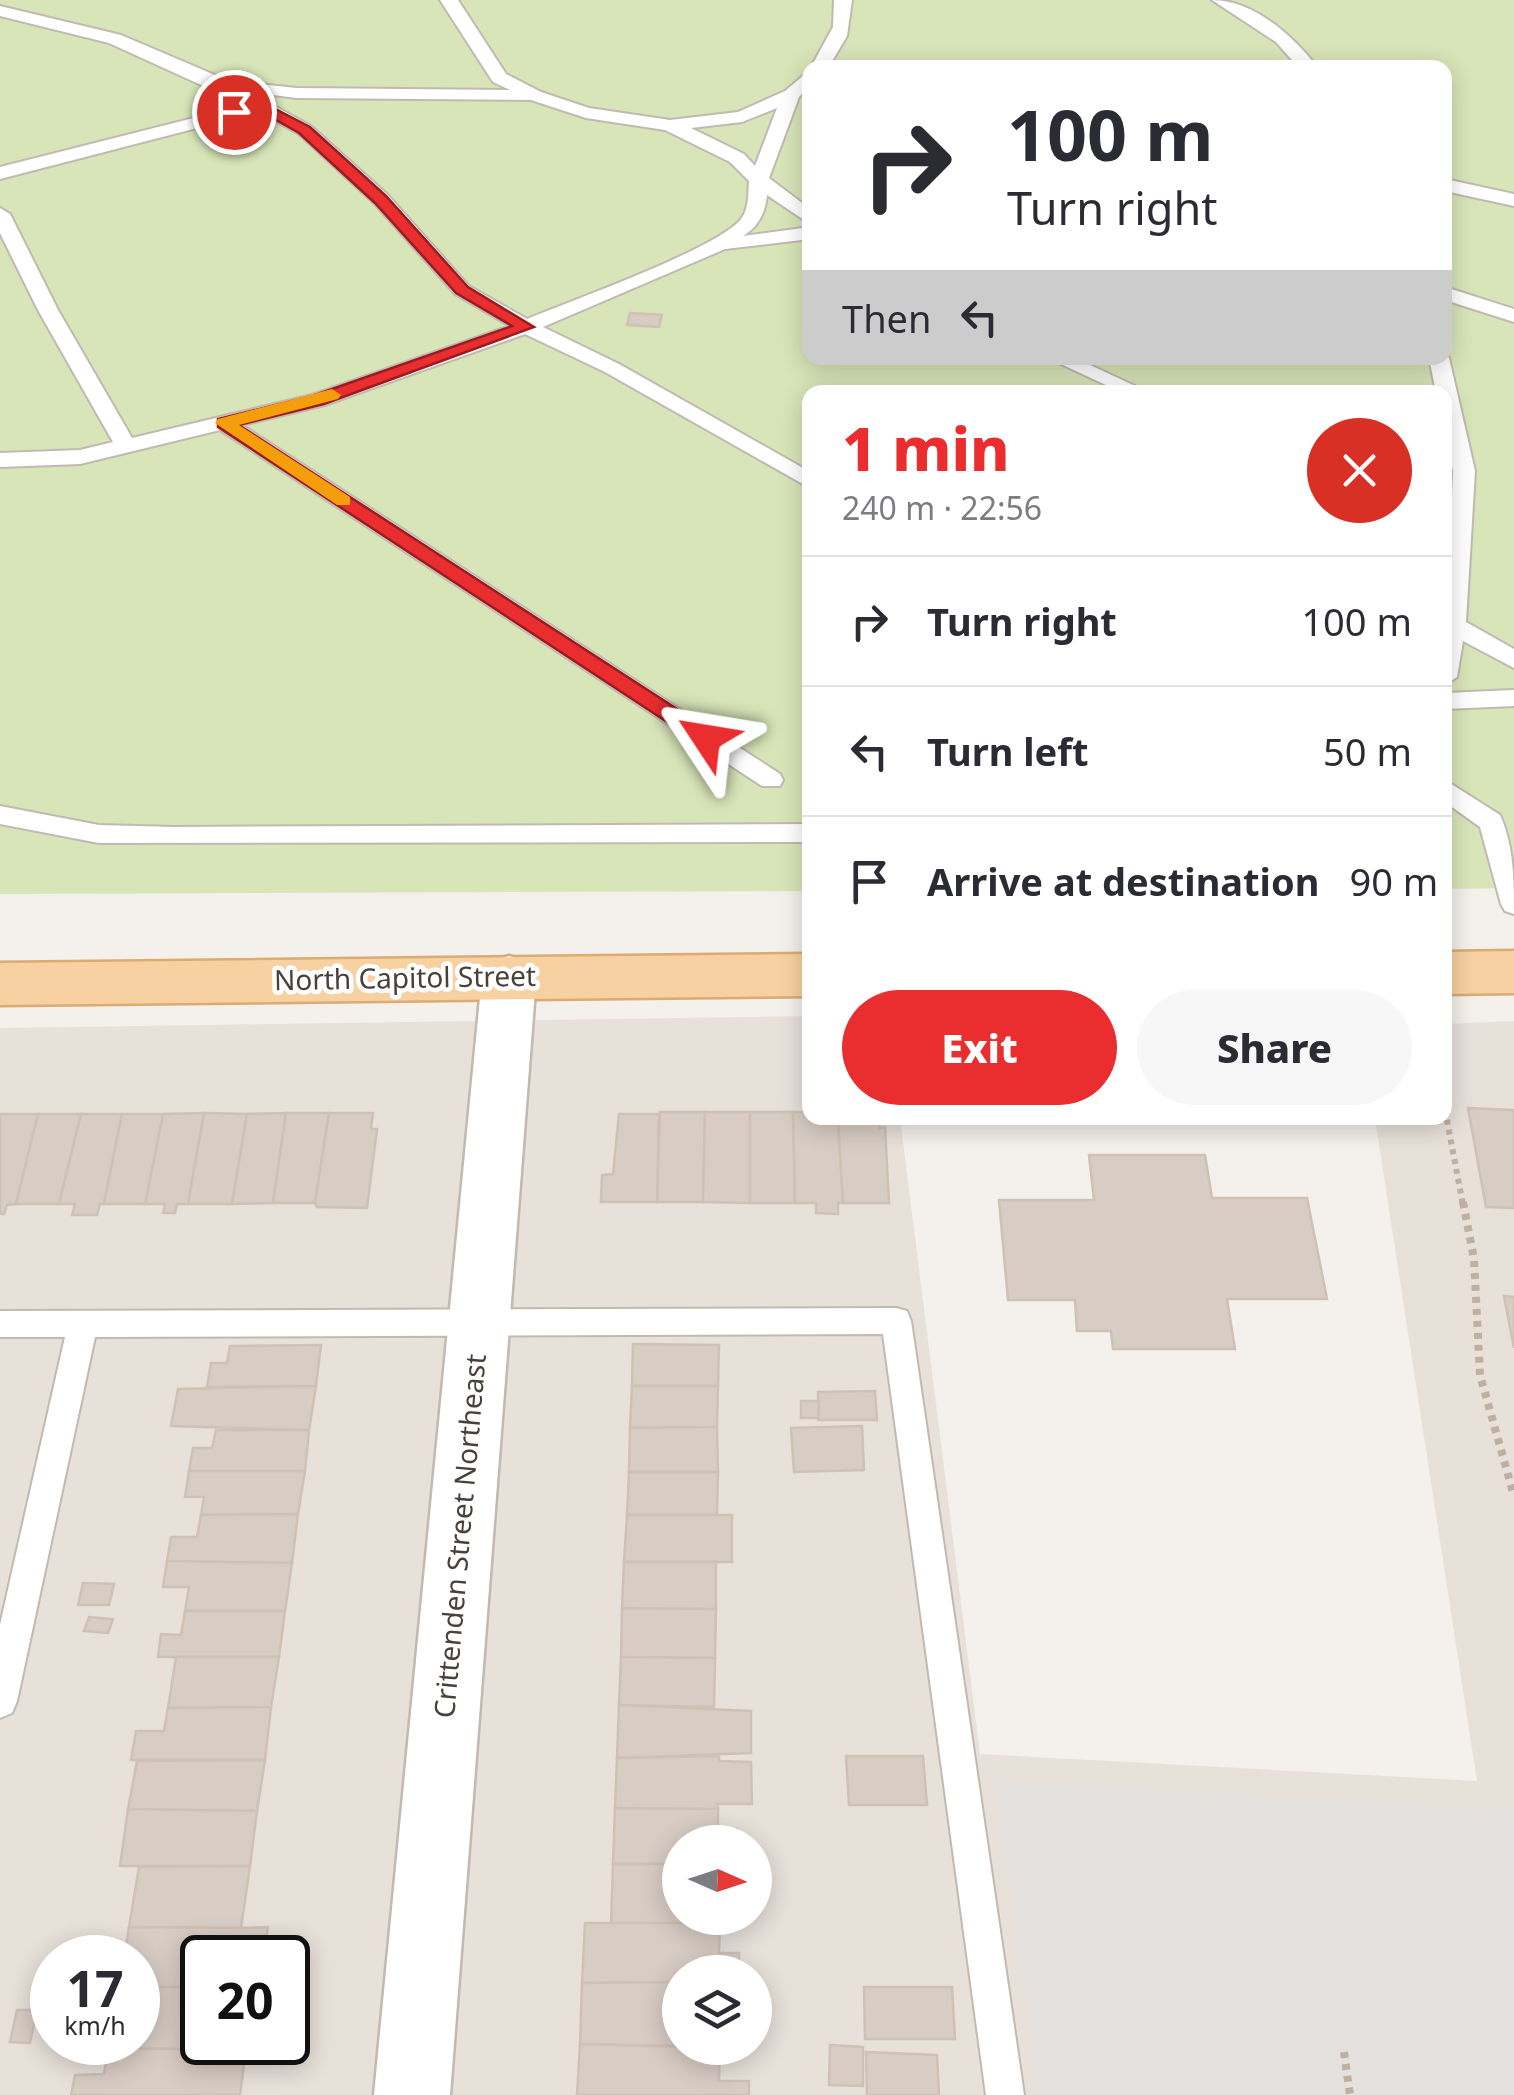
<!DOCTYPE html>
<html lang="en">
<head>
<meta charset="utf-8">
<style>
  body { margin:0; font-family:"Noto Sans",sans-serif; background:#f7f7f7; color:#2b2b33; height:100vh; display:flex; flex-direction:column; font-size:38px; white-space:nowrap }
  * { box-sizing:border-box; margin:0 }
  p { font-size:32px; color:#7c7c81 }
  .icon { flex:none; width:55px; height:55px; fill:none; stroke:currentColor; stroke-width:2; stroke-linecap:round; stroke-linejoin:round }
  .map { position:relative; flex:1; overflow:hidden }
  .sheet { position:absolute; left:802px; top:385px; width:650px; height:740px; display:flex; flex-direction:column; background:#fff; border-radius:20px; box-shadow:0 5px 25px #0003 }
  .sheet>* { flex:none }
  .banner { position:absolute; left:802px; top:60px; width:650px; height:305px; border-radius:20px; box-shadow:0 5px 25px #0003; background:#fff; color:#2b2b33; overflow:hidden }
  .needle { width:65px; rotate:93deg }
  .tools { position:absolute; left:662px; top:1825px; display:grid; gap:20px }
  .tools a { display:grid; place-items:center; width:110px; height:110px; border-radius:50%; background:#fff; box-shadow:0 5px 25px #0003; font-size:50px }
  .speed { position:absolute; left:30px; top:1935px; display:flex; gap:20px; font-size:50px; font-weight:700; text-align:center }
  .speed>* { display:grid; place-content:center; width:130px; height:130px; border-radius:50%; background:#fff; box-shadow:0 5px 25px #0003; line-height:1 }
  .speed small { font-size:25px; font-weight:400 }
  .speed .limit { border:5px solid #111; border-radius:15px; background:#fff; color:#111 }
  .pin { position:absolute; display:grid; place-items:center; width:85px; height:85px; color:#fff; margin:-42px; border:5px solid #fff; border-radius:50%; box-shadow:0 2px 10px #0007 }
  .me { position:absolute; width:110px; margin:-55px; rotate:303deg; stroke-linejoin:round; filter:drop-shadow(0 0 8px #0008) }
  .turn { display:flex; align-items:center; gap:35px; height:210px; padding:0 40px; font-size:45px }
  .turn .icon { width:130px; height:130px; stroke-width:2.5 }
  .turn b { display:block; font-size:70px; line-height:85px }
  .then { display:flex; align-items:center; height:95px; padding:0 40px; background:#0003; gap:20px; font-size:38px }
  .round { display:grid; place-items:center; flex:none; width:105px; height:105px; border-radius:52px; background:#f7f7f7 }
  .overview { display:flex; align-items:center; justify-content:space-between; height:170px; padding:0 40px }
  h1 { font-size:60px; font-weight:800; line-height:75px; color:#ea2d2e }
  .primary-button { display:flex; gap:20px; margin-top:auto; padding:20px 40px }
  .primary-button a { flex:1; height:115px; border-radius:60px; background:#ea2d2e; color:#fff; font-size:40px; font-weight:800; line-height:115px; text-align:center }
  .primary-button a+a { background:#f7f7f7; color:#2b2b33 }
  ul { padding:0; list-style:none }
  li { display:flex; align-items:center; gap:30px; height:130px; padding:0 40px; border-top:2px solid #e1e1e2 }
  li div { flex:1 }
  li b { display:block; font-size:38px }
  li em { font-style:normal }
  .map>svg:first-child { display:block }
  .residential { fill:#e8e1da; fill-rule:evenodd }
  .green { fill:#d8e5b8; fill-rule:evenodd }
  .parking { fill:#e4e1df }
  .building { fill:#d8cdc4; stroke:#d0c1b5; stroke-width:2.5 }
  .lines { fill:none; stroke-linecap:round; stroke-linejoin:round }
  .service-casing { stroke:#c2b9b1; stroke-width:4 }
  .minor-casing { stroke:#c2b9b1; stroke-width:5 }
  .primary-casing { stroke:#dcab72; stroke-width:5 }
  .path-far1 { stroke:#c0b0a1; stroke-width:6; stroke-dasharray:5 5; stroke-linecap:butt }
  .path { stroke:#c0b0a1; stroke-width:8; stroke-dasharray:6 6; stroke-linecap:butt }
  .service { fill:#fff; fill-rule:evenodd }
  .minor { fill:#fff; fill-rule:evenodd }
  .primary { fill:#f7d1a2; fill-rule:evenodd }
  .route { fill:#ea2d2e; stroke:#981d1e; stroke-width:2.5 }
  .slow { fill:#f59e0b }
  .labels { text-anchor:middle; stroke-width:9; stroke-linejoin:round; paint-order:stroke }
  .street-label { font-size:28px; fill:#484039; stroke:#fff }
</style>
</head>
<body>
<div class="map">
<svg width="1514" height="2095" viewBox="0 0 1514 2095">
  <rect width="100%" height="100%" fill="#f4f0eb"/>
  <path class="residential" d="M810,1016V1118H900L980,1754L1477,1781L1375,1118H1445V1024L1514,1021V2095H0V1028ZM680,1842H755V1918H680ZM52,1958H138V2042H52ZM202,1958H288V2042H202ZM680,1972H755V2048H680Z"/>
  <path class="green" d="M0,0H1514V888L1445,889V392H810V891L0,894ZM810,68H1445V358H810Z"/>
  <polygon class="parking" points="995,1780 1514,1811 1514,2095 1040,2095"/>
  <g class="building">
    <polygon points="630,313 662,315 659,327 627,325"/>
    <polygon points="1468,1108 1514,1110 1514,1208 1486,1207"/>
    <polygon points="660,1112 705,1112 703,1202 657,1202"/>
    <polygon points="705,1112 750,1112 750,1203 703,1202"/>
    <polygon points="750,1112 793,1112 795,1203 750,1203"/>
    <polygon points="793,1112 810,1112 810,1118 838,1118 843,1203 838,1203 838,1214 816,1213 816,1203 795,1203"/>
    <polygon points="204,1113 188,1204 177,1204 175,1213 163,1213 165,1204 145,1204 163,1114"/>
    <polygon points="204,1113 247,1114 232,1204 188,1204"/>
    <polygon points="286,1113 273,1203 232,1204 247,1114"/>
    <polygon points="286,1113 329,1113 315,1203 273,1203"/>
    <polygon points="329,1113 373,1113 371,1129 377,1129 367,1208 317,1207 315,1203"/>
    <polygon points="0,1114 38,1114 16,1204 7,1205 4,1214 0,1214"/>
    <polygon points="38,1114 81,1114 59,1204 16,1204"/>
    <polygon points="81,1114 122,1114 104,1204 100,1204 97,1215 72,1215 75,1204 59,1204"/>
    <polygon points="122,1114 163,1114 145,1204 104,1204"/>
    <polygon points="619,1114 659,1114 657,1202 601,1202 602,1175 613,1174"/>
    <polygon points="838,1118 878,1118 880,1128 885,1127 889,1203 843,1203"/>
    <polygon points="1089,1155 1205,1155 1212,1198 1307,1198 1327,1299 1227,1299 1235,1349 1113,1349 1111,1331 1077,1331 1075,1300 1008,1300 999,1200 1094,1200"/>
    <polygon points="1504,1296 1514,1297 1514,1348"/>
    <polygon points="633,1344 719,1345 718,1386 632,1386"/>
    <polygon points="321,1345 316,1386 207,1387 211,1363 227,1363 230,1346"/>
    <polygon points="316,1386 309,1430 171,1426 178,1389"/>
    <polygon points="632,1386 718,1386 717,1427 630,1428"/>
    <polygon points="875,1391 877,1420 818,1420 818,1392"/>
    <polygon points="801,1401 819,1401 818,1418 801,1418"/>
    <polygon points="862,1426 864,1470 794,1472 791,1428"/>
    <polygon points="717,1427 718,1472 629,1472 630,1428"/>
    <polygon points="216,1430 309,1430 305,1471 189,1471 193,1448 212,1448"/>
    <polygon points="189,1471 305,1471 298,1514 201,1515 204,1497 185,1497"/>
    <polygon points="629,1472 718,1472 717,1515 627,1515"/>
    <polygon points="298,1514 292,1563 167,1561 171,1537 197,1537 201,1515"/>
    <polygon points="627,1515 732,1515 732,1562 624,1562"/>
    <polygon points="167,1561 292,1563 285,1611 185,1611 189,1587 163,1587"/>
    <polygon points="624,1562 716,1562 716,1609 622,1608"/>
    <polygon points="83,1583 114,1584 109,1605 78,1605"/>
    <polygon points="622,1608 716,1609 715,1658 621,1657"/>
    <polygon points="185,1611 285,1611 279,1657 158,1657 161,1634 181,1635"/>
    <polygon points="89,1617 113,1619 108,1633 84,1631"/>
    <polygon points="176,1657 279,1657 271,1707 168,1708"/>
    <polygon points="621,1657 715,1658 714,1707 619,1705"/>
    <polygon points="619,1705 751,1711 751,1753 617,1758"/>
    <polygon points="271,1707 265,1760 131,1760 136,1731 164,1731 168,1708"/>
    <polygon points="719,1756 719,1761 751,1762 752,1804 717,1804 718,1809 615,1808 617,1758"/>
    <polygon points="846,1756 923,1756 927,1805 849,1805"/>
    <polygon points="265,1760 257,1811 128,1809 137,1761"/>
    <polygon points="615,1808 718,1809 718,1829 737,1829 737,1842 680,1842 680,1864 613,1864"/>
    <polygon points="128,1809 257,1811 250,1866 120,1866"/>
    <polygon points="613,1864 680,1864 680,1918 717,1918 717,1923 611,1924"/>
    <polygon points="250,1866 241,1928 129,1927 139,1867"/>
    <polygon points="585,1923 720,1923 719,1953 739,1953 739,1972 680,1972 680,1982 582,1983"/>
    <polygon points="129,1927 241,1928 268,1927 263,1958 202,1958 202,1987 138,1987 138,1958 124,1958"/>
    <polygon points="680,1982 680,2046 580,2044 582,1983"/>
    <polygon points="138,1987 202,1987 202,2042 252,2042 251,2050 108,2048 109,2042 138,2042"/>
    <polygon points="864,1987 952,1987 955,2039 865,2039"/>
    <polygon points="17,2010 37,2010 30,2043 10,2042"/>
    <polygon points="580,2044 720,2048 719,2081 749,2081 749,2095 577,2095"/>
    <polygon points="830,2045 863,2047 863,2086 829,2085"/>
    <polygon points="108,2048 246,2050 240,2095 71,2095 75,2075 104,2074"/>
    <polygon points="866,2052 937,2055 939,2095 867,2095"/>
  </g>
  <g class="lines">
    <g class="service-casing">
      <g id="service">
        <path d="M440,0H458L506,74L541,92L589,108L670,120L738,112L785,91L810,70V85L799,97L769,178L810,209V224L767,195C765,213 759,226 743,236L810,227V239L725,249L543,327L619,364L810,472V488L605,372L525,334L325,405L242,425L780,774L783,780L780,786H762L220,430L80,464L0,467V453L80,450L113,442L38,310L0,233V208L10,214L58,310L132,438L312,395L510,326L455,294L374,203L299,134L259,112L0,179V167L245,105L109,43L0,16V6L121,35L229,81L297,88L510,90L493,82ZM249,92L297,98L531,100L586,118L665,130L730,162L749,181C748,194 749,209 741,219C717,249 570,301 527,319L469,286L388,195L311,126ZM777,108L755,166L744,154L691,128L742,122Z"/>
        <polygon points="834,0 852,0 847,36 828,68 810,69 833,27"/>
        <path d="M1212,0C1254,0 1293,36 1318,68H1299L1276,42Z"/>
        <polygon points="1445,179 1514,194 1514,206 1445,191"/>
        <polygon points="1445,287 1514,309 1514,322 1445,300"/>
        <polygon points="1445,353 1449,358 1475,471 1466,622 1514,649 1514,668 1463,641 1457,677 1445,685 1453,471 1445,433 1445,392 1436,392 1429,358 1445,358"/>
        <polygon points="1048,358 1075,358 1148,392 1121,392"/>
        <polygon points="1514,690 1514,706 1445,709 1445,693"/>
        <path d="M1445,780L1500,815C1514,846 1514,880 1514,914L1505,911L1501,904L1480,827L1445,802Z"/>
        <polygon points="0,806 99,825 174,827 810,824 810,842 99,843 0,824"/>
        <polygon points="896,1308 907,1311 911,1321 1024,2095 986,2095 883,1334 95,1337 17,1701 12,1713 0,1718 0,1625 65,1337 0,1337 0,1311"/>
      </g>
    </g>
    <g class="minor-casing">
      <polygon id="minor" points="509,956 528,962 536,977 450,2095 374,2095 482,977 490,962"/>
    </g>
    <g class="primary-casing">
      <g id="primary">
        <polygon points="1514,951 1514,993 1445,994 1445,952"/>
        <polygon points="810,954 810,996 0,1005 0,963"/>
      </g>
    </g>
    <polyline class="path-far1" points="1445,1110 1463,1205"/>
    <g class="path">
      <polyline points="1463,1202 1474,1259 1480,1375 1514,1496"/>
      <polyline points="1344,2052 1350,2095"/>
    </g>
    <use href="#service" class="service"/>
    <use href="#minor" class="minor"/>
    <use href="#primary" class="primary"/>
  </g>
  <polygon class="route" points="262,102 310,127 386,196 468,287 534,327 324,404 239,425 714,733 714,743 699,743 218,427 218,419 312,396 512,326 456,293 375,203 299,133 260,111 234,117 226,112"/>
  <polygon class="slow" points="332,389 341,395 338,399 239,425 350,497 350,505 337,505 215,423 218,419"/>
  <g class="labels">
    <g class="street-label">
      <text transform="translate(405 978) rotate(-1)" y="10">North Capitol Street</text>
      <text transform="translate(460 1536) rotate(-85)" y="10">Crittenden Street Northeast</text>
    </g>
  </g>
</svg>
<div class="tools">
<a><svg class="needle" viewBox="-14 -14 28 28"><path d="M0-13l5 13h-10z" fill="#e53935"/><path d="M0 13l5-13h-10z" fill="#7c7c81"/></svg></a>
<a><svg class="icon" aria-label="layers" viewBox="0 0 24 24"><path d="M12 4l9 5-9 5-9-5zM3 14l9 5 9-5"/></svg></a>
</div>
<div class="speed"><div>17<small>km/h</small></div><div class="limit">20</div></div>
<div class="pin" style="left:234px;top:112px;background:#d93025"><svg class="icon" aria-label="arrive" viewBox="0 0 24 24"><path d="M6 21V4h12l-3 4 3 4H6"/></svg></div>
<svg class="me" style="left:706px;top:738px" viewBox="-20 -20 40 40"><path d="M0-17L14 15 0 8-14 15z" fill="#ea2d2e" stroke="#fff" stroke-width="4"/></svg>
<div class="banner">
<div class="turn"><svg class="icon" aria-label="right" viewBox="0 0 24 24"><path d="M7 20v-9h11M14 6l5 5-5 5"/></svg><div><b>100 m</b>Turn right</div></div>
<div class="then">Then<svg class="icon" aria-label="left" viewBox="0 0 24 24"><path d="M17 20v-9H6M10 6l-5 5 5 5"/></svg></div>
</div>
<section class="sheet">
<div class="overview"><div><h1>1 min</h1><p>240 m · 22:56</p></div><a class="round" style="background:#d93025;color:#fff"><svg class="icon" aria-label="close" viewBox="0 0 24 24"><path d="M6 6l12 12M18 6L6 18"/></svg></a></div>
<ul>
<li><svg class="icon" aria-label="right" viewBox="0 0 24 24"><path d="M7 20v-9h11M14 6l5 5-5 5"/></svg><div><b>Turn right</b></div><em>100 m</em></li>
<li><svg class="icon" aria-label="left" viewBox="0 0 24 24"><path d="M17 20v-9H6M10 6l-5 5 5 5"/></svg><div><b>Turn left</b></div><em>50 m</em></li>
<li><svg class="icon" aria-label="arrive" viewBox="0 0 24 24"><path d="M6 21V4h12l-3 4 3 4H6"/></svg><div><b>Arrive at destination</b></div><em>90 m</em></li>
</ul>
<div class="primary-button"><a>Exit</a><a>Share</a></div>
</section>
</div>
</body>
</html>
